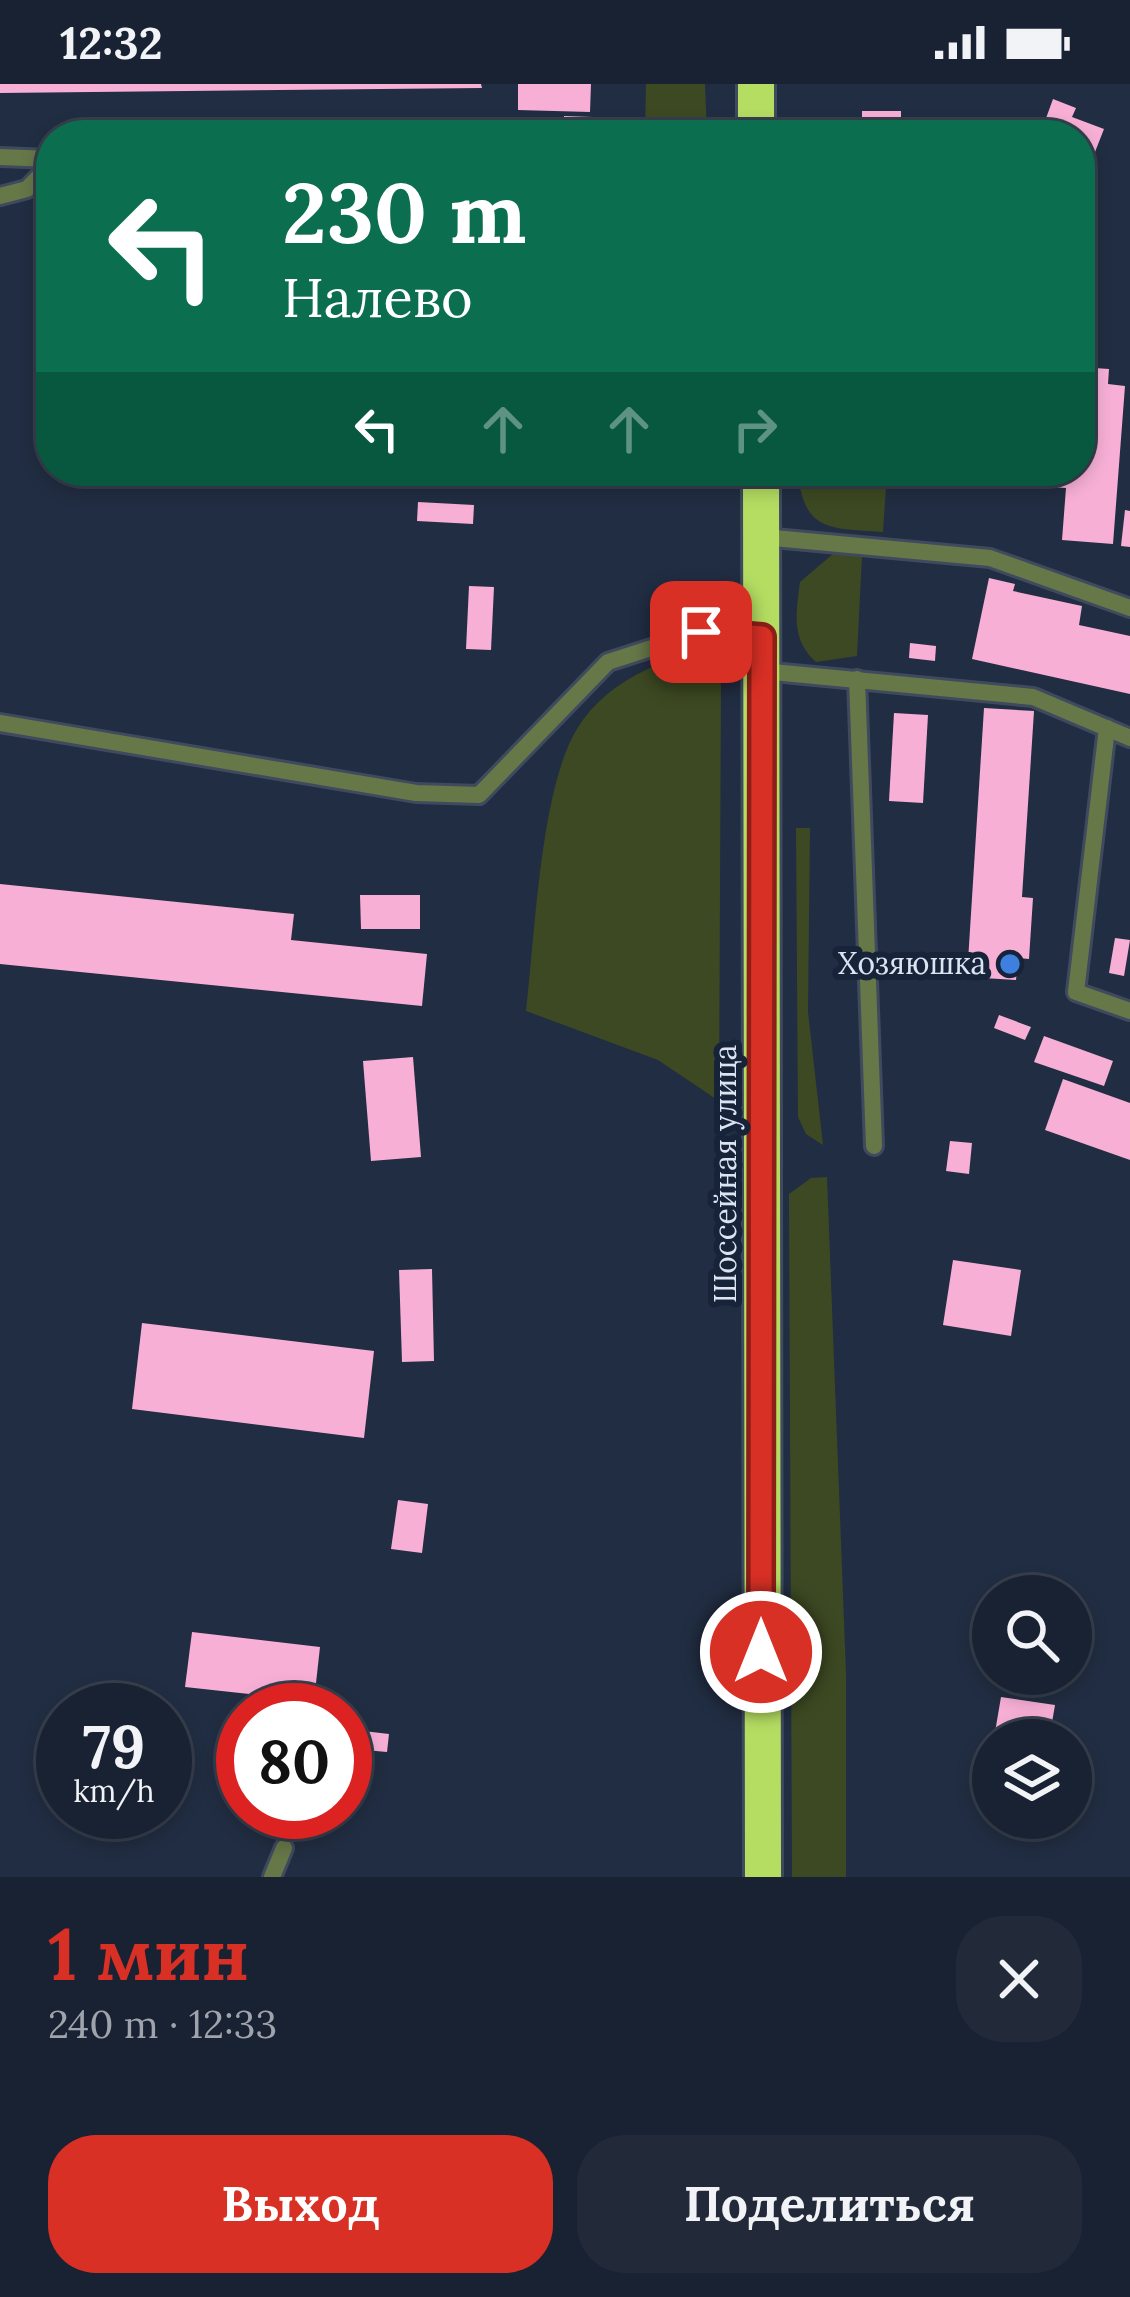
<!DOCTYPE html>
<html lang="ru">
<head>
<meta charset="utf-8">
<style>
  body { margin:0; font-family:Lora,serif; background:#222a3a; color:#f1f3f6; height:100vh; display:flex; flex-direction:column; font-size:45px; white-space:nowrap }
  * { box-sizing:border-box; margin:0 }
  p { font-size:39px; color:#9fa4ac }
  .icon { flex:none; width:66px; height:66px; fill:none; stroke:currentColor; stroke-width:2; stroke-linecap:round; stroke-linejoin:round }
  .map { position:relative; height:1793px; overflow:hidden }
  .drawer { display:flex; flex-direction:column; background:#192232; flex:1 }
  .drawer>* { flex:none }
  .guide { position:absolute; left:36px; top:36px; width:1059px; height:366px; border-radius:48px; box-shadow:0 6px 18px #0003,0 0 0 3px #373f4d; background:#0b6e4f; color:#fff; overflow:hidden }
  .tools { position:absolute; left:972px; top:1491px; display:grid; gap:24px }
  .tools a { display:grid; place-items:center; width:120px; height:120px; border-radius:50%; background:#192232; box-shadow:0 6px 18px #0003,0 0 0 3px #373f4d; font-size:60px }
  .speed { position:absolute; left:36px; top:1599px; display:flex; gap:24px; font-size:60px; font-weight:700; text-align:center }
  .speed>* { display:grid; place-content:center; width:156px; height:156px; border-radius:50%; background:#192232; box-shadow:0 6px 18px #0003,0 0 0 3px #373f4d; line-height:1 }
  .speed small { font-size:30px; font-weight:400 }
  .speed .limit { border:18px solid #d22; background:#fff; color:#111 }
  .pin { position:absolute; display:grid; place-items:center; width:102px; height:102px; color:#fff; margin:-51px; border-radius:24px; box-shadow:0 6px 18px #0006 }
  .me { position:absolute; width:132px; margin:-66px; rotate:0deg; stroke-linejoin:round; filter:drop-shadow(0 0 9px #0008) }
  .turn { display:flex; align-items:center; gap:42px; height:252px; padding:0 48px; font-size:54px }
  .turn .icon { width:156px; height:156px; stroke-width:2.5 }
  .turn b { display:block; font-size:84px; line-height:102px }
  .lanes { display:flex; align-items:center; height:114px; padding:0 48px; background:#0003; justify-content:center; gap:60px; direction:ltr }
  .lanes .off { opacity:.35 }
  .round { display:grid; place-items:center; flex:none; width:126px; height:126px; border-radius:48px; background:#222a3a }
  .head { display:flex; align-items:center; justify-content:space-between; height:204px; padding:0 48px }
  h1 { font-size:72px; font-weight:800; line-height:90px; color:#d93025 }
  .primary-button { display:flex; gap:24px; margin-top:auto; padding:24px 48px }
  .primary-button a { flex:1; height:138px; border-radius:48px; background:#d93025; color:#fff; font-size:48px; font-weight:800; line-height:138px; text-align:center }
  .primary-button a+a { background:#222a3a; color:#f1f3f6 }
  .status { display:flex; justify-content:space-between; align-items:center; height:84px; padding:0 60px; background:#192232; direction:ltr }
  .status svg { height:33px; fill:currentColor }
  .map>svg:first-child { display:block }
  .green { fill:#3d4922 }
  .building { fill:#f7afd6 }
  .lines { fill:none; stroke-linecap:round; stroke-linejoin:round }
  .lane-casing { stroke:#3f4a5e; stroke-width:22 }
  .highway-casing { stroke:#3f4a5e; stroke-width:42 }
  .lane { stroke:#667748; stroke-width:16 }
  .highway { stroke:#b5dd62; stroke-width:36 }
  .route-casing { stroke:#8d1f18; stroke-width:30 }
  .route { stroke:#d93025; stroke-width:21 }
  .shop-dot { fill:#3f7fe0; stroke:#172338; stroke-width:4.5 }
  .labels { text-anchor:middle; stroke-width:12; stroke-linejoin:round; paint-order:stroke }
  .poi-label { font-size:30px; fill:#dce4f3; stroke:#172338; text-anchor:end }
  .street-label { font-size:30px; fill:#dce4f3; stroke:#172338 }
</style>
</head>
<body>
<div class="status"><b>12:32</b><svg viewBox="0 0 49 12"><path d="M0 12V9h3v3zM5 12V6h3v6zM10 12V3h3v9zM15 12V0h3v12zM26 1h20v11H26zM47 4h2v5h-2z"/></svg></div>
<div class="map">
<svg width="1130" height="1793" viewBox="0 0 1130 1793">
  <rect width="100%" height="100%" fill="#212d42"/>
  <g class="green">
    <polygon points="646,0 705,0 707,51 645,51"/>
    <path d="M798,387H887L883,448C831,444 803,449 798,387Z"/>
    <path d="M834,469L862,471L857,572L816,578C791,556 796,529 800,498Z"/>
    <path d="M682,573L702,577L721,600L719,1017L658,976L526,927C535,854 540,705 577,645C599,608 642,583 682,573Z"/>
    <polygon points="796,744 810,744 808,928 823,1061 806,1050 798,1033"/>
    <polygon points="827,1093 846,1590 846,1793 792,1793 789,1110 811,1094"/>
  </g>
  <g class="building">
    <polygon points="0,0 481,0 482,4 0,9"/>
    <polygon points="518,0 591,0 590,28 518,26"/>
    <polygon points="1053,15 1076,24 1072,33 1104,45 1095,68 1080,63 1080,51 1041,48"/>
    <rect x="862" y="27" width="39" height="24"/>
    <polygon points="564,32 593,33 593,49 564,49"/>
    <polygon points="1080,283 1109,285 1108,300 1125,302 1113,460 1062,456 1066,404 1052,403 1053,387 1080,387"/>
    <polygon points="418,418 474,421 473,440 417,437"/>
    <polygon points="1125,426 1130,427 1130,463 1121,462"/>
    <polygon points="989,494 1015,500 1013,507 1082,522 1079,541 1130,552 1130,610 972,575"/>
    <polygon points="469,502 494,503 491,566 466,565"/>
    <polygon points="910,559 936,562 935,577 909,574"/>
    <polygon points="984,624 1034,627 1022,813 1033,814 1029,875 1018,874 1016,896 967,893"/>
    <polygon points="894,629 928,631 923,719 889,717"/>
    <polygon points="0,800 294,830 291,856 427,870 422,922 0,880"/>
    <polygon points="360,811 420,811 420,845 361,845"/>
    <polygon points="1115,854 1130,856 1124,892 1109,889"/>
    <polygon points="999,931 1031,943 1025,956 994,944"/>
    <polygon points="1044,952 1113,977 1104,1002 1034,978"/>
    <polygon points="413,973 421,1073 371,1077 363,977"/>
    <polygon points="1063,995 1130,1019 1130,1076 1045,1046"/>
    <polygon points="950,1057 972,1059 969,1090 946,1087"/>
    <polygon points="953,1176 1021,1186 1011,1252 943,1241"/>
    <polygon points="432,1185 434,1277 402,1278 399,1186"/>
    <polygon points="142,1239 374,1267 364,1354 132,1325"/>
    <polygon points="398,1416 428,1420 422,1469 391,1465"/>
    <polygon points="192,1548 320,1563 314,1617 185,1603"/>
    <polygon points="1001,1613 1055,1621 1049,1656 994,1654"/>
    <polygon points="355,1646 389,1650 387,1668 353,1665"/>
  </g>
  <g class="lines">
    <g class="lane-casing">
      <g id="lane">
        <polyline points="0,73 51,75"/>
        <polyline points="0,112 27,105 51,80"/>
        <polyline points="763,453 990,474 1130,524"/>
        <polyline points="762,587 1033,613 1130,654"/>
        <polyline points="857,595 874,1062"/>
        <polyline points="0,639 416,709 479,711 608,578 701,548 762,553"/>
        <polyline points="1107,644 1076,908 1130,927"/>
        <polyline points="272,1793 284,1764"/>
      </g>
    </g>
    <g class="highway-casing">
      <g id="highway">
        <polyline points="756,0 756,51"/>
        <polyline points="761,387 763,1793"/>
      </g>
    </g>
    <use href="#lane" class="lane"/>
    <use href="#highway" class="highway"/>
  </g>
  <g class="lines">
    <g class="route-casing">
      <polyline id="route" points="701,548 762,553 761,1568"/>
    </g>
    <use href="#route" class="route"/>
  </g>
  <circle class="shop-dot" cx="1010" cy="880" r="12"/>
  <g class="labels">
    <g class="poi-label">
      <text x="986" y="890">Хозяюшка</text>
    </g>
    <g class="street-label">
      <text transform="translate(726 1090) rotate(-90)" y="10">Шоссейная улица</text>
    </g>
  </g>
</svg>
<div class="tools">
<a><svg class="icon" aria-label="search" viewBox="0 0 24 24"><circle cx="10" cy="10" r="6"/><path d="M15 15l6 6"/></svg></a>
<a><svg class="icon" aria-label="layers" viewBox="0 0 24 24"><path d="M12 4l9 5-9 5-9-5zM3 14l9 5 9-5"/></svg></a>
</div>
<div class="speed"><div>79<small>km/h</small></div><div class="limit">80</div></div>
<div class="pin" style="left:701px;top:548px;background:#d93025"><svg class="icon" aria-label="arrive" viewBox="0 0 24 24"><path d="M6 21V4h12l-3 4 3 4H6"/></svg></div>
<svg class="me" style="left:761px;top:1568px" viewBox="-20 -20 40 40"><circle r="17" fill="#d93025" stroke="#fff" stroke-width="3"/><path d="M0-11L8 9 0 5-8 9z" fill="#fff"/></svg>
<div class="guide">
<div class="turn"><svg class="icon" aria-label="left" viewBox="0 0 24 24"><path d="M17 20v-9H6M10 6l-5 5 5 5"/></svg><div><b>230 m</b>Налево</div></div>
<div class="lanes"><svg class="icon" aria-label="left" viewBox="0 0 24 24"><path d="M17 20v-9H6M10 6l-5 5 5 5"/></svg><svg class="icon off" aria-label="ahead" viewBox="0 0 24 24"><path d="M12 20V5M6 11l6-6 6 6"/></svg><svg class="icon off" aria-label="ahead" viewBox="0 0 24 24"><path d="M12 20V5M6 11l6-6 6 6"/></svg><svg class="icon off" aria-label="right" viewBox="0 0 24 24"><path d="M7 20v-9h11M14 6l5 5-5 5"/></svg></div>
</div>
</div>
<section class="drawer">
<div class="head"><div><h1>1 мин</h1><p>240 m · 12:33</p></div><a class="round"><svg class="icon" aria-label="close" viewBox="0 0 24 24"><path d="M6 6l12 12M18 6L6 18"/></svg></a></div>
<div class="primary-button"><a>Выход</a><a>Поделиться</a></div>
</section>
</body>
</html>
